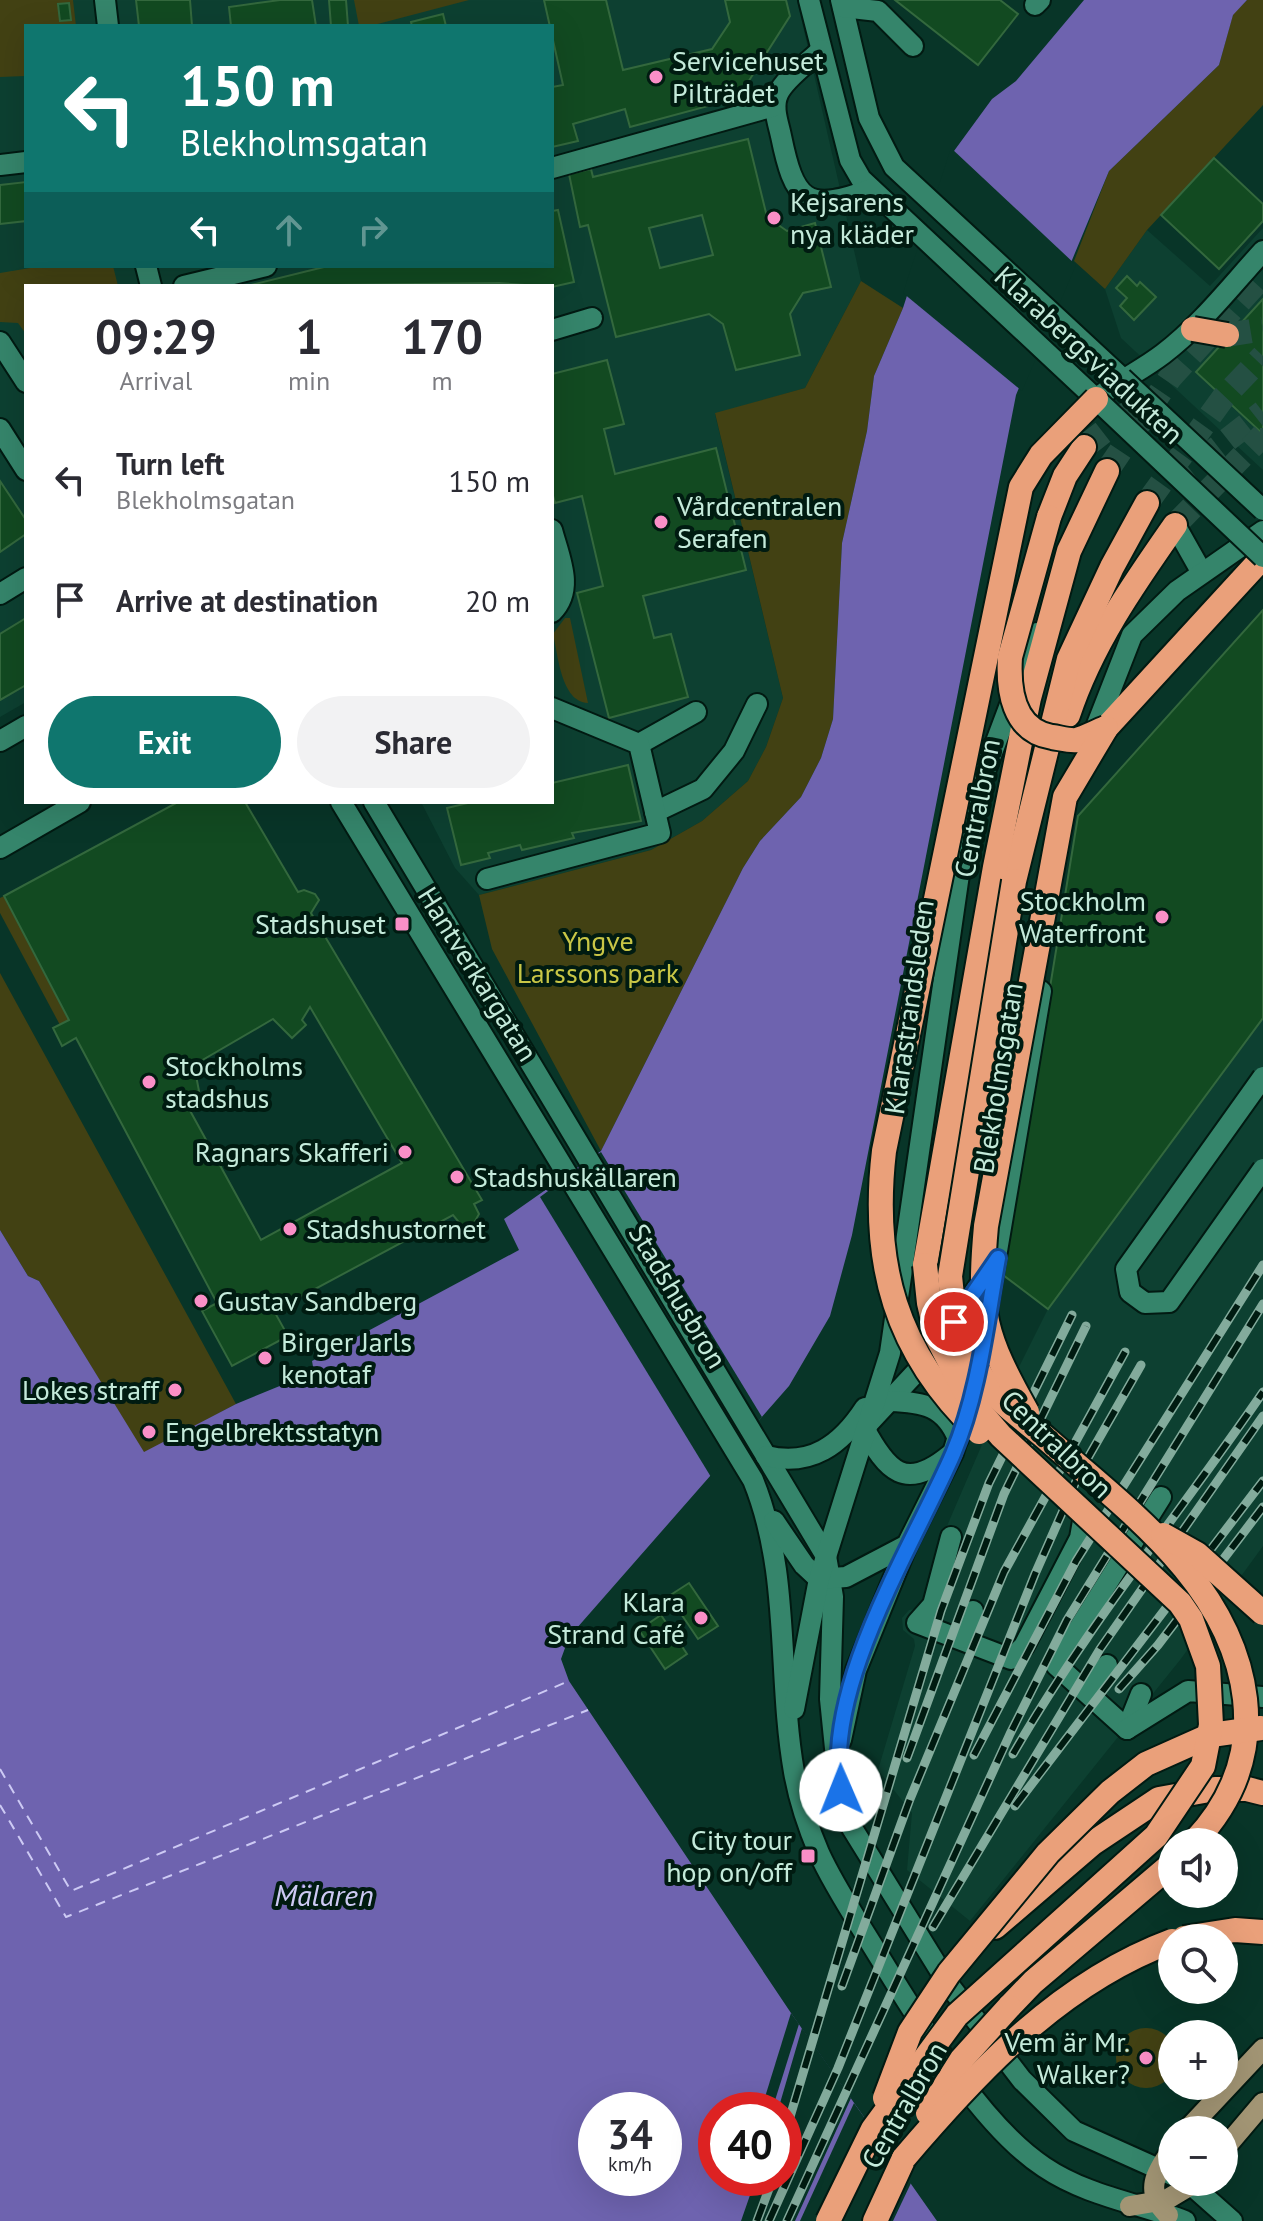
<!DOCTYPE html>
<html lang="en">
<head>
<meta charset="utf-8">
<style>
  body { margin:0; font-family:"PT Sans",sans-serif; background:#f2f2f3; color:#2b2b33; height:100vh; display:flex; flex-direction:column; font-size:30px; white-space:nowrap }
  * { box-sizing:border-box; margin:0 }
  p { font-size:26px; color:#7c7c81 }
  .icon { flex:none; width:44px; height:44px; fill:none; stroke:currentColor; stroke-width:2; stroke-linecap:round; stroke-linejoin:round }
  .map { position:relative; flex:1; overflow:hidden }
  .details { position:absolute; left:24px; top:284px; width:530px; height:520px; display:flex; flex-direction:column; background:#fff; border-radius:0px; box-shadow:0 8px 32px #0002 }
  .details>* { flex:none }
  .guide { position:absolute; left:24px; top:24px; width:530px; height:244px; border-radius:0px; box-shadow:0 8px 32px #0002; background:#0f766e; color:#fff; overflow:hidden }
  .fabs { position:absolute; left:1158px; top:1828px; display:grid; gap:16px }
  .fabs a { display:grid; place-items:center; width:80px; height:80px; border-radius:50%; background:#fff; box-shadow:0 8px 32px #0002; font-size:40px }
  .speed { position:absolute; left:578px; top:2092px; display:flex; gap:16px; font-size:40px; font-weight:700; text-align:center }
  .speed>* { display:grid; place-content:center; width:104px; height:104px; border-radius:50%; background:#fff; box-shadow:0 8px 32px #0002; line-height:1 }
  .speed small { font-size:20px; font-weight:400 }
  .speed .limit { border:12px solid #d22; background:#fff; color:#111 }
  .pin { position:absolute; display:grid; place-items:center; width:68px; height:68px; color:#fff; margin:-34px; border:4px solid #fff; border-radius:50%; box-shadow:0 2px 8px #0007 }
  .me { position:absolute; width:88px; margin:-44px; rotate:359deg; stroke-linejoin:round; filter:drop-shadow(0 0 6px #0008) }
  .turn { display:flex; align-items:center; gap:28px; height:168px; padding:0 24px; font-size:36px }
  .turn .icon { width:104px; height:104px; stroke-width:2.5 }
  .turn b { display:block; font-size:56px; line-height:68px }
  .lanes { display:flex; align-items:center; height:76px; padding:0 24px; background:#0003; justify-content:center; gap:40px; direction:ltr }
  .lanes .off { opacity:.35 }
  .eta { display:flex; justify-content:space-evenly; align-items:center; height:136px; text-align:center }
  .eta b { font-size:48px; font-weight:700; line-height:56px }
  .button { display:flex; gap:16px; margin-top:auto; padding:16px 24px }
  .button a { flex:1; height:92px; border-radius:48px; background:#0f766e; color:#fff; font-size:32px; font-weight:700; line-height:92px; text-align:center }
  .button a+a { background:#f2f2f3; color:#2b2b33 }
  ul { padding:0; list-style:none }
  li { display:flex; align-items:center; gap:24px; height:120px; padding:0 24px }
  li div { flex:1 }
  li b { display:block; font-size:30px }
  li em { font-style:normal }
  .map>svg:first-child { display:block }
  .built { fill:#0d4031; fill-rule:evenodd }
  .green { fill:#424113 }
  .water { fill:#6e63af; fill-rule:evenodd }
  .pier { fill:#083528 }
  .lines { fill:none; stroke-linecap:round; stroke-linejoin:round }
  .ferry { stroke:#cdcaf4; stroke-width:2; stroke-dasharray:10 8; stroke-linecap:butt }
  .building { fill:#124a21; stroke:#33683d; stroke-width:2; fill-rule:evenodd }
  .minor-tunnel { stroke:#245043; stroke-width:20; stroke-dasharray:20 10; stroke-linecap:butt }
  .highway-tunnel { stroke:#245043; stroke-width:24; stroke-dasharray:24 12; stroke-linecap:butt }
  .minor-casing { stroke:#021a12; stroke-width:24 }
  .major-casing { stroke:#021a12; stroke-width:24 }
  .highway-casing { stroke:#021a12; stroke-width:28 }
  .minor { stroke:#35856b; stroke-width:20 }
  .major { stroke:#a29574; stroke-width:20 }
  .highway { stroke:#eaa07a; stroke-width:24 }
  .rail-casing { stroke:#83ab9c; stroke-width:9 }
  .rail { stroke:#001b11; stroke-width:6; stroke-dasharray:18; stroke-linecap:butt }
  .minor-bridge-casing { stroke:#021a12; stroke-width:24; stroke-linecap:butt }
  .highway-bridge-casing { stroke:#021a12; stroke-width:28; stroke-linecap:butt }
  .minor-bridge { stroke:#35856b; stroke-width:20 }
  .highway-bridge { stroke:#eaa07a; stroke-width:24 }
  .route-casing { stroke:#114b97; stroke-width:20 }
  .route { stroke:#1a73e8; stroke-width:14 }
  .poi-dot { fill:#fa8fc7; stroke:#001b11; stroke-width:3 }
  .labels { text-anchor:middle; stroke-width:8; stroke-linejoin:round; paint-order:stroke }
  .poi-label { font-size:28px; fill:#c4eada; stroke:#001b11; text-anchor:start }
  .street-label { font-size:28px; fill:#c4eada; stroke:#001b11 }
  .park-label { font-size:28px; fill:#c8c646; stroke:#001b11 }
  .water-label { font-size:30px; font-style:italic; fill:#cdcaf4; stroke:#001b11 }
</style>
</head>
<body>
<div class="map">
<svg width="1263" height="2221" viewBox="0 0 1263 2221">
  <rect width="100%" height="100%" fill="#083528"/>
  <g class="built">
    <path d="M0,0H797L861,281L805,388L715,414L783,698L766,747L748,781L702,821L651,850L479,895L455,868L421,802H552V286H26V702L0,717ZM26,26H552V266H26Z"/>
    <polygon points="1263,228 1263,470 1121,338 1105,289 1147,230 1210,286"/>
    <polygon points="1263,1003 1263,1546 1180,1660 970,1921 907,1870 912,1813 878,1770 915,1646 914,1639 903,1630 902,1618 909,1610 922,1608 944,1533 993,1419 1048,1309"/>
  </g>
  <g class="green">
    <polygon points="0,0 73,0 76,26 26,26 26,76 0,77"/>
    <polygon points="354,0 469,0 370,26 359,26"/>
    <polygon points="1247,0 1263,0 1263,105 1147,230 1105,289 1074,261 1109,171 1219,65 1233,14"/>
    <polygon points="42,266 113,266 118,286 26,286 26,334 18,323 0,322 0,273"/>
    <polygon points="861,281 903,308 874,376 867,431 842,543 833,719 821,758 801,797 760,841 743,868 601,1151 492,949 479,895 651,850 702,821 748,781 766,747 783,698 715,413 805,388"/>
    <path d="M565,618H570L588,703C561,702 558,654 553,634Z"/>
    <polygon points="4,896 69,1020 60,1025 0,913 0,898"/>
    <polygon points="0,973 236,1404 144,1453 39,1281 28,1276 0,1230"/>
    <circle cx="1146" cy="2058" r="30"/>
  </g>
  <path class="water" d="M1084,0H1247L1233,15L1219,65L1109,171L1016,395L852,1235L830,1316L789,1386L569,1637L561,1659L569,1681L791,2013L937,2221H0V1230L28,1276L39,1281L144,1452L236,1404L314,1372L312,1361L519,1250L504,1219L601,1151L743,868L760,841L801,797L821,758L833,719L842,543L867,431L874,376L903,308L954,151L992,99L1016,81ZM596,2110H664V2178H596ZM716,2110H784V2178H716Z"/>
  <g class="pier">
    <polygon points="951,148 1076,265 1022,391 903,293"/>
    <polygon points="601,1152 762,1417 711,1477 540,1197"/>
    <polygon points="791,2013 799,2024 772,2110 761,2110"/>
    <polygon points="802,2028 851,2098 795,2221 741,2221 756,2178 784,2178 784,2110 778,2110"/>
    <polygon points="854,2103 911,2183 893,2221 800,2221"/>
  </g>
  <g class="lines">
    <g class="ferry">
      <polyline points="0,1769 71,1891 569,1681"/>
      <polyline points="0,1805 66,1917 588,1710"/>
    </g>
  </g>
  <g class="building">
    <polygon points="136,0 190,0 192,26 139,26"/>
    <polygon points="280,0 312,0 316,26 231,26 229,7"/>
    <polygon points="329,0 346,0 348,26 331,26"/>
    <polygon points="544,0 606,0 623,70 712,49 730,22 725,0 786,0 790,16 738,98 630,127 625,109 573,124 578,141 552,147 552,87 563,85"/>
    <polygon points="895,0 1000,0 1018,14 978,65"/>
    <polygon points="69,3 71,20 60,21 58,4"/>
    <polygon points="443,14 446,26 412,26 411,22"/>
    <path d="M748,139L767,217L787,231L815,223L831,287L803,293L790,314L800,355L736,370L723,324L709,314L616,337L588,225L580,227L569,174L591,169L593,177ZM702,215L713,255L660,268L649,228Z"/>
    <polygon points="1214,158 1263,204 1263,221 1219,269 1161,215"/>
    <polygon points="26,182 26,221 0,224 0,185"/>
    <polygon points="558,210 574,282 552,287 499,283 247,286 328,266 552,266 552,211"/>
    <polygon points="1127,276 1137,286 1140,282 1156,297 1134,320 1120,306 1127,298 1116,288"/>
    <polygon points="1263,299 1263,434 1196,372"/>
    <polygon points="607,360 624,424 604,429 615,474 716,448 746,570 643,596 654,638 671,634 688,697 609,718 577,593 603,586 582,496 555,503 552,492 552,374"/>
    <polygon points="0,481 26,520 26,534 0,552"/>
    <polygon points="1263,610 1263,1018 1048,1309 1003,1275 1078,816"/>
    <polygon points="26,618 26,685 0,700 0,634"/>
    <polygon points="628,765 641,821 572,833 574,838 522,850 520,845 488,853 490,858 461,865 447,808 472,802 552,802 552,783"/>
    <path d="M178,802H245L298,892L304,890L315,894L319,900L311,913L482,1200L474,1204L479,1214L474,1223L462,1226L453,1215L274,1311L288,1336L232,1366L202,1311L217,1303L76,1038L62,1046L53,1028L69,1020L4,896ZM310,1007L402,1163L261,1240L182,1096L199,1091L194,1065L273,1019L292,1038L306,1025L302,1020Z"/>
    <polygon points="689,1583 718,1626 698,1639 669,1596"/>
    <polygon points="661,1615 687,1654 665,1669 639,1630"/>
  </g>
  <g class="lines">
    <polyline class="minor-tunnel" points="1260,438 1263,438"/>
    <g class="highway-tunnel">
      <polyline points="1227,335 1263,329"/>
      <polyline points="1084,447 1134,408"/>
      <polyline points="1107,471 1170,378 1263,276"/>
      <polyline points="1171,484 1263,412"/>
      <polyline points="1147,503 1223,398 1263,356"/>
      <polyline points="1175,525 1263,435"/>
    </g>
    <g class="minor-casing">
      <g id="minor">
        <polyline points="105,0 108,26"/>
        <path d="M809,0L850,160L861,179L1096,399C1117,382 1142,370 1163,354C1201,325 1231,286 1263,251"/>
        <polyline points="841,0 869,118 894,167 1122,378"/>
        <polyline points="1035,5 1040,0"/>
        <polyline points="843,7 878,11 913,46"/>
        <path d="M821,50C808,63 785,78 778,94C772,107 778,122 781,136C794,199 805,215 871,189"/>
        <polyline points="0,165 26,162"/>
        <polyline points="552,168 774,106"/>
        <polyline points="146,266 151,286"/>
        <polyline points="184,286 266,266"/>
        <polyline points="552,330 592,318"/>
        <polyline points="0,342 26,382"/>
        <polyline points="0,429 26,470"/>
        <polyline points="1175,525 1202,573"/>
        <path d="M552,530C559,557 575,589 552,612"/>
        <polyline points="0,594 26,578"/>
        <polyline points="1091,740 1132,635 1177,591 1263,531"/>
        <polyline points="0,741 26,726"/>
        <polyline points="639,744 696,712"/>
        <path d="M341,802L753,1480C791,1573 777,1675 794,1772C799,1800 808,1827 819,1853C835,1888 857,1920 877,1953C918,2019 979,2124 1044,2167C1087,2196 1138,2203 1185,2221"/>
        <polyline points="374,802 826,1556 833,1597 830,1699 837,1768 852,1828 949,1985 1022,2080 1074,2131 1172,2175"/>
        <polyline points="655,812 703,789 734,751 757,704"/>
        <polyline points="0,848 80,802"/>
        <polyline points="487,879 660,833 639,744 552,708"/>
        <polyline points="951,1328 986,1275"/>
        <path d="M933,1354L864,1428C887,1471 905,1492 950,1455"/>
        <path d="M890,1401C923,1402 945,1406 958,1439"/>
        <path d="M766,1456C811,1467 841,1445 865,1408"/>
        <polyline points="774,1521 804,1565 819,1579 846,1577 907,1545 953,1453 975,1381 1041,991"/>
        <polyline points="951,1537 933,1605 917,1623 1011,1659 1024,1646 1080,1538 1083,1521"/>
        <polyline points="962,1638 973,1611"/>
        <polyline points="1088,1691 1107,1665"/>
        <polyline points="1141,1694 1127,1729 1056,1665 1161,1497"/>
        <polyline points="794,1709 819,1579 890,1353 967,819 1037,633"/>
        <polyline points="1127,1729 1188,1691 1263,1697"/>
        <polyline points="841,1740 856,1670 907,1545"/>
        <polyline points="1188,2182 1232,2221"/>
      </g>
    </g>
    <g class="major-casing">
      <g id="major">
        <polyline points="1187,2130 1263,2049"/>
        <polyline points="1224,2149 1263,2103"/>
        <polyline points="1130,2206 1166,2200 1196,2182"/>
        <path d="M1168,2215C1144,2192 1155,2173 1172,2150"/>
      </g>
    </g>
    <g class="highway-casing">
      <g id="highway">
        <polyline points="1049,517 1065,476 1084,447"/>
        <path d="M1068,715C1091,645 1133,585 1175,525"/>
        <polyline points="1106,728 1263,557"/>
        <polyline points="1014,881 1069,659 1112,567 1147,503"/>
        <polyline points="925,1265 995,867 1029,698 1069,551 1107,471"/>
        <polyline points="995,1927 1093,1843 1159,1799 1215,1789 1247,1789 1263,1793"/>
        <polyline points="1009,2007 1033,1982 1172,1864"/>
        <polyline points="875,2221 904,2158"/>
      </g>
    </g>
    <use href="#minor" class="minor"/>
    <use href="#major" class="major"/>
    <use href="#highway" class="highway"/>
    <g class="rail-casing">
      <g id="rail">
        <polyline points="1119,1689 1158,1645 1263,1507"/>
        <path d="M1013,1754C1086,1627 1180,1513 1263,1392"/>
        <polyline points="974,1755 1076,1561 1263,1265"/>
        <polyline points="907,1758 1004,1494 1086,1326"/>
        <polyline points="1015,1806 1263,1481"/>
        <polyline points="933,1927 1100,1649 1263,1416"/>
        <polyline points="842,1986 910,1799 1004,1572 1125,1352"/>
        <polyline points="784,2137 941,1611 989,1483 1072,1315"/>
        <polyline points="757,2221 773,2178"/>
        <polyline points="769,2221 838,2068 1035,1574 1081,1470 1141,1365"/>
        <polyline points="787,2221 1010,1734 1067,1620 1263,1304"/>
      </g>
    </g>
    <use href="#rail" class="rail"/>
    <g class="minor-bridge-casing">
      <g id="minor-bridge">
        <polyline points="1122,378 1263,510"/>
        <polyline points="1096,399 1263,557"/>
        <polyline points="1263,1077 1126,1269 1130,1292 1145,1303 1169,1302 1263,1169"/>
      </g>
    </g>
    <g class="highway-bridge-casing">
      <g id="highway-bridge">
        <polyline points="1193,329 1227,335"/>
        <path d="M1049,517L1010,657C1008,689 1013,731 1052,737C1060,738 1069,741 1077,740C1086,737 1096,732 1106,728"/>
        <path d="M1014,881L950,1276C953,1316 963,1349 986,1383C1001,1405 1029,1423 1048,1440C1128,1510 1232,1585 1245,1699C1251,1754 1232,1802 1194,1842"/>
        <path d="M1027,1412C984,1335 978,1314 986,1226L1065,797L1106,728"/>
        <path d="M979,1432C895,1352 871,1263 884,1151L1021,487L1041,455L1096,399"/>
        <polyline points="1163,1535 1197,1554 1263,1613"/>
        <polyline points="1184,1938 1235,1930 1263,1932"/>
        <polyline points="885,2098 910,2032 949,1973 1048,1853 1110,1792 1146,1764 1211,1735 1261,1728"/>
        <polyline points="928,2113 962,2059 1009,2007"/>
        <path d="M904,2158C979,2070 1061,1982 1172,1941"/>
        <polyline points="828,2221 873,2129 957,2015 1156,1836 1203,1766 1211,1725 1208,1666 1191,1619 1180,1603 1001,1436 969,1399 937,1337 929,1303 925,1265"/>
      </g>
    </g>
    <use href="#minor-bridge" class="minor-bridge"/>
    <use href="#highway-bridge" class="highway-bridge"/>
  </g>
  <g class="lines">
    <g class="route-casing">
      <path id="route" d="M841,1790C823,1687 913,1546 953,1454C979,1393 986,1323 998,1258L954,1322"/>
    </g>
    <use href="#route" class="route"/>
  </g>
  <g class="poi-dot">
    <circle cx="656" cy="77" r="8"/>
    <circle cx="774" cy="218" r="8"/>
    <circle cx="661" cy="522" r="8"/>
    <circle cx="1162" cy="917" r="8"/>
    <rect x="394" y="916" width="16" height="16" rx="4"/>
    <circle cx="149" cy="1082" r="8"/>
    <circle cx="405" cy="1152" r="8"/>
    <circle cx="457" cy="1177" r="8"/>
    <circle cx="290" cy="1229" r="8"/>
    <circle cx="201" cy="1301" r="8"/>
    <circle cx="265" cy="1358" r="8"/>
    <circle cx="175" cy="1390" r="8"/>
    <circle cx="149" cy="1432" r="8"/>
    <circle cx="701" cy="1618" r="8"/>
    <rect x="800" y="1848" width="16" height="16" rx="4"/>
    <circle cx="1146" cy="2058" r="8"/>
  </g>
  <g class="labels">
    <g class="poi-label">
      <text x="672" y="71">Servicehuset<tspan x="672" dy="32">Pilträdet</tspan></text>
      <text x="790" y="212">Kejsarens<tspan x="790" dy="32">nya kläder</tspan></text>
      <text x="677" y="516">Vårdcentralen<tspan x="677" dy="32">Serafen</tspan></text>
      <text x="1146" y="911" text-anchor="end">Stockholm<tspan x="1146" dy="32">Waterfront</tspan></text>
      <text x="386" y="934" text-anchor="end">Stadshuset</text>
      <text x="165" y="1076">Stockholms<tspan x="165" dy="32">stadshus</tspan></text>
      <text x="389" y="1162" text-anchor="end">Ragnars Skafferi</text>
      <text x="473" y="1187">Stadshuskällaren</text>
      <text x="306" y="1239">Stadshustornet</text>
      <text x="217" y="1311">Gustav Sandberg</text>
      <text x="281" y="1352">Birger Jarls<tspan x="281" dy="32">kenotaf</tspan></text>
      <text x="159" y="1400" text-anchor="end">Lokes straff</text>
      <text x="165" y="1442">Engelbrektsstatyn</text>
      <text x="685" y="1612" text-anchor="end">Klara<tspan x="685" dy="32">Strand Café</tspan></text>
      <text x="792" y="1850" text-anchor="end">City tour<tspan x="792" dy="32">hop on/off</tspan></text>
      <text x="1130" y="2052" text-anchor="end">Vem är Mr.<tspan x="1130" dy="32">Walker?</tspan></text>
    </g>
    <g class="street-label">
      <text transform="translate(1089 355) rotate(43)" y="10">Klarabergsviadukten</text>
      <text transform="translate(977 808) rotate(-79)" y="10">Centralbron</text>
      <text transform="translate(478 974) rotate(58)" y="10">Hantverkargatan</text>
      <text transform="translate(909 1007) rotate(-82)" y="10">Klarastrandsleden</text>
      <text transform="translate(998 1078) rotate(-81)" y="10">Blekholmsgatan</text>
      <text transform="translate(678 1296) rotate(59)" y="10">Stadshusbron</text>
      <text transform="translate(1057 1444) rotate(44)" y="10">Centralbron</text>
      <text transform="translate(904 2105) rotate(-60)" y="10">Centralbron</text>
    </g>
    <g class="park-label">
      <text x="598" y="951">Yngve<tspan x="598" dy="32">Larssons park</tspan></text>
    </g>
    <g class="water-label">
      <text x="324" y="1906">Mälaren</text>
    </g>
  </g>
</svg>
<div class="fabs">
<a><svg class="icon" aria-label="sound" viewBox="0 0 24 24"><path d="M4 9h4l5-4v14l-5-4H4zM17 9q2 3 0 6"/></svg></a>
<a><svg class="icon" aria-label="search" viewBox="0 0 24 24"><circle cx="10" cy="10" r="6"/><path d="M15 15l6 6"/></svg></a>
<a>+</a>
<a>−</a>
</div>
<div class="speed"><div>34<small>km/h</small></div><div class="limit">40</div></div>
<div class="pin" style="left:954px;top:1322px;background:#d93025"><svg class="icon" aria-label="arrive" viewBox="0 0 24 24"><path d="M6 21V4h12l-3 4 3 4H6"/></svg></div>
<svg class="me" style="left:841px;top:1790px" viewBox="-20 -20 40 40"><circle r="19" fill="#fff"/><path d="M0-13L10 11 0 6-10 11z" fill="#1a73e8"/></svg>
<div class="guide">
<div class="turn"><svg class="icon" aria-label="left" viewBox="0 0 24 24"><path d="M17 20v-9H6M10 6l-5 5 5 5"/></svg><div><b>150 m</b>Blekholmsgatan</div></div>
<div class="lanes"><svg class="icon" aria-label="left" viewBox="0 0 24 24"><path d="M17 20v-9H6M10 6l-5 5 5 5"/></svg><svg class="icon off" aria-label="ahead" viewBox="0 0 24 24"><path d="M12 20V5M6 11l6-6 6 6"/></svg><svg class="icon off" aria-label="right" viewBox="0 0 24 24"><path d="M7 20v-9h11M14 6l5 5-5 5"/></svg></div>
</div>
<section class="details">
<div class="eta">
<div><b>09:29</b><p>Arrival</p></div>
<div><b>1</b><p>min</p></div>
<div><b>170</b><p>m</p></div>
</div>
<ul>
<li><svg class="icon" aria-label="left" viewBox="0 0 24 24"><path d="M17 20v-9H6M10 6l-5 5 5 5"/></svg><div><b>Turn left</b><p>Blekholmsgatan</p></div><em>150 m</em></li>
<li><svg class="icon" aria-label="arrive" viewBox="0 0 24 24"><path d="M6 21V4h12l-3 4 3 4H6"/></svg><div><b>Arrive at destination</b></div><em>20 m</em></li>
</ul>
<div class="button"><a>Exit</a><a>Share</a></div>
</section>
</div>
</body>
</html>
